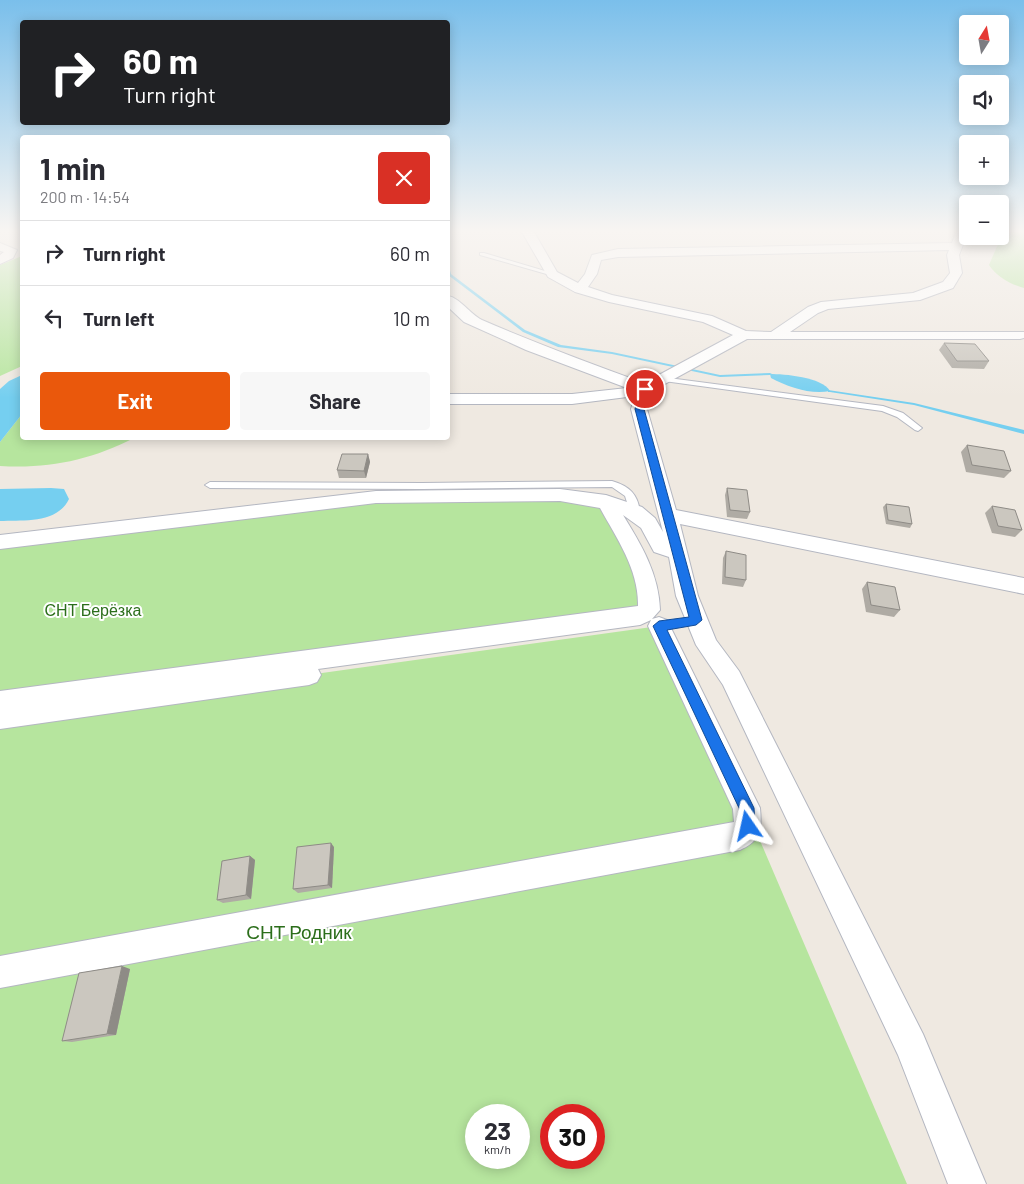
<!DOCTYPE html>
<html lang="en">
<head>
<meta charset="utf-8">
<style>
  body { margin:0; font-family:Barlow,sans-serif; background:#f7f7f7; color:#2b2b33; height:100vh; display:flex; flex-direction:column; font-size:19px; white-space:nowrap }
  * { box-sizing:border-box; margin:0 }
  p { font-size:16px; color:#7c7c81 }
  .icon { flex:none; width:28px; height:28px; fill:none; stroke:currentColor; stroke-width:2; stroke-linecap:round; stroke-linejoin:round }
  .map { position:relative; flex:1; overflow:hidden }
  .details { position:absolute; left:20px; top:135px; width:430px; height:305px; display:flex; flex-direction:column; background:#fff; border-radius:5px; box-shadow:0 2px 12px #0003 }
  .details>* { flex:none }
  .banner { position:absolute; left:20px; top:20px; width:430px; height:105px; border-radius:5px; box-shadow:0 2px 12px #0003; background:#202124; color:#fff; overflow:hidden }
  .needle { width:32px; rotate:11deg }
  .controls { position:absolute; left:959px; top:15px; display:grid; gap:10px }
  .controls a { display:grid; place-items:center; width:50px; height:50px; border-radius:5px; background:#fff; box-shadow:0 2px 12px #0003; font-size:25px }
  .speed { position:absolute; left:465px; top:1104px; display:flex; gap:10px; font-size:25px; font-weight:700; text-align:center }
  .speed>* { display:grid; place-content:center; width:65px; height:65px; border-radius:50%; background:#fff; box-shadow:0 2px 12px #0003; line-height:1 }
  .speed small { font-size:12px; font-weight:400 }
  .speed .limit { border:8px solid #d22; background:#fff; color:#111 }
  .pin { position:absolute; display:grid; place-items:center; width:42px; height:42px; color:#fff; margin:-21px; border:2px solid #fff; border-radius:50%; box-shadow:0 1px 5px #0007 }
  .me { position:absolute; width:55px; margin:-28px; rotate:349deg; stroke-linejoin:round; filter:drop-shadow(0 0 4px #0008) }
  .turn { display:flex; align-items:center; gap:18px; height:105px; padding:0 20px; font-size:22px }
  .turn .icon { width:65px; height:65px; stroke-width:2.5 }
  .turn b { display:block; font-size:35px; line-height:42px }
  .round { display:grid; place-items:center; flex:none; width:52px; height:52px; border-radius:5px; background:#f7f7f7 }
  .headline { display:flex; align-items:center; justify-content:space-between; height:85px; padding:0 20px }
  h1 { font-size:30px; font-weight:700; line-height:38px }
  .button { display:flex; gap:10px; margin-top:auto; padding:10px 20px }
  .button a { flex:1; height:58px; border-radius:5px; background:#ea580c; color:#fff; font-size:20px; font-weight:700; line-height:58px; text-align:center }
  .button a+a { background:#f7f7f7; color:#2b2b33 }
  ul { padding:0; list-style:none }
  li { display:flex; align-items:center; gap:15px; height:65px; padding:0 20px; border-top:1px solid #e1e1e2 }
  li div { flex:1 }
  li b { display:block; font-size:19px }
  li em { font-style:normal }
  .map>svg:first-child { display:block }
  .green { fill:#b6e59e; fill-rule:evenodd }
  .water { fill:#75cff0 }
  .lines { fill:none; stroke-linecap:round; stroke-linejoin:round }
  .stream { fill:#75cff0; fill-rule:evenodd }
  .service-casing { stroke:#b4b7c1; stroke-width:2 }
  .minor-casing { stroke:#b4b7c1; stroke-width:2 }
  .service { fill:#fff; fill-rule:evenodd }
  .minor { fill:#fff; fill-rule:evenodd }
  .wall { fill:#afaba4 }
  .shaded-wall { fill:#8e8b86 }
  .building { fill:#cbc7bf; stroke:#8e8b86 }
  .route { fill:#1a73e8; stroke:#114b97 }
  .labels { text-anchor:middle; stroke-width:4; stroke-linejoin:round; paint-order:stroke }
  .park-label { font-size:16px; fill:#2c6e1b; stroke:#fff }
  .near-park-label { font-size:19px; fill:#2c6e1b; stroke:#fff }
</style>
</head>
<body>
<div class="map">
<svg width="1024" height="1184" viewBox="0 0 1024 1184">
  <rect width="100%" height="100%" fill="#efe9e1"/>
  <g class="green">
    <path d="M1000,232H1024V288C1010,284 997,277 989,265L998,244L992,236H1000Z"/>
    <polygon points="22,256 22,366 0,376 0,265"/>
    <path d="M22,414V438H134C91,460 49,469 0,466V442Z"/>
    <polygon points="560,495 606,502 649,610 0,702 0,542 376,497"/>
    <path d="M659,626L746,808L907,1184H0V718ZM476,1115H519V1158H476ZM551,1115H594V1158H551Z"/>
  </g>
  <g class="water">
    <path d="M770,374C784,374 822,377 830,391C811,395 788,387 771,378Z"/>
    <polygon points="22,375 22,414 0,442 0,389 9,381"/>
    <path d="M51,488L64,489L69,499C57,524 23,520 0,521V489Z"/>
  </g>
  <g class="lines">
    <g class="stream">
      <polygon points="448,269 450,270 451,274 525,330 561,345 612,352 720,375 770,373 772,374 770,375 720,377 612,354 558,347 523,332 448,275"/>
      <polygon points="828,390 914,403 1024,430 1024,434 914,405 830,392 828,392"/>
    </g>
    <g class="service-casing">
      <g id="service">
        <polygon points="480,253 484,253 555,274 550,275 480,255"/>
        <polygon points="661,377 883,406 903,413 922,428 918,431 915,430 897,417 882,411 664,381 660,379"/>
        <path d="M612,481C629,486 638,494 640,512L639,515H631L625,496L612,487L422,489L210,488L205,485L210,482L422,483Z"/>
      </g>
    </g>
    <g class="minor-casing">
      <g id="minor">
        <path d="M522,232H534L557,272L578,283L585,274L592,255L618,249L952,243L956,232H968L959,255L962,273L953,288L920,300L828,309L818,313L790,332H1024V338L1020,339H747L652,391L647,409L676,510L1024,578V594L680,524L698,596L716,640L739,671L923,1034L986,1184H948L898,1055L723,685L696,645L676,596L669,557L654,552L641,528L623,515C641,544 659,574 660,610L652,619L659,617L667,620L760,808C762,829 761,841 740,850L0,988V956L734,822L733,809L648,626L651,620L640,625L318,669L321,675L317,682L309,685L0,729V691L638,606C639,570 617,539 600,508L560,501L376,503L0,549V535L376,491L560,489L606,495L642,507L655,518L663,532L631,409L635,396L572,404H448V394H572L627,388L526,350L464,322L448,307V296C460,298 470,314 482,320C535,343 589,363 644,383L733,335L703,322L609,302L575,292L548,277ZM949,250L947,255L950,273L943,282L913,293L821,302L808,307L771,332L746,331L712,316L612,295L588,287L597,274L601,260L618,257Z"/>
        <polygon points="0,243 17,250 13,258 0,264 0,255 4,252 0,251"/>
      </g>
    </g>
    <use href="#service" class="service"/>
    <use href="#minor" class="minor"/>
  </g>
  <g class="wall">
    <polygon points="944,343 989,361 984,369 952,368 939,350"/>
    <polygon points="967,445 1011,471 1004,478 966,472 961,452"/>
    <polygon points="368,454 370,462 366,478 339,478 337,470"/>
    <polygon points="727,488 750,512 747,519 727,517 725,495"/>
    <polygon points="886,504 912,524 910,528 886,524 883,507"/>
    <polygon points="992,506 1022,530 1015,537 992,533 985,513"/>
    <polygon points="726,551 746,580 743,587 722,584 723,558"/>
    <polygon points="867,582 900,610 894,617 866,612 862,589"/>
    <polygon points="334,847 332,888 298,893 293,889"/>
    <polygon points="250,856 255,860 251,899 223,903 217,900"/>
    <polygon points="130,969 116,1035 72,1042 62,1041"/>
  </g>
  <g class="shaded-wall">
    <polygon points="368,454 370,462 366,478 364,471"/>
    <polygon points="331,843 334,847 332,888 328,885"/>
    <polygon points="250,856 255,860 251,899 246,895"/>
    <polygon points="122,966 130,969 116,1035 107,1034"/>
  </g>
  <g class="building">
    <polygon points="944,343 975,344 989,361 957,361"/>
    <polygon points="967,445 1004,451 1011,471 972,465"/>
    <polygon points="342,454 368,454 364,471 337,470"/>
    <polygon points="727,488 747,490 750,512 730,510"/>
    <polygon points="886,504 909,507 912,524 888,520"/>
    <polygon points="992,506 1015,510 1022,530 998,526"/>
    <polygon points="726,551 746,555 746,580 725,577"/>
    <polygon points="867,582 895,587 900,610 871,605"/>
    <polygon points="331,843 328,885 293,889 297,847"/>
    <polygon points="250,856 246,895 217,900 222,861"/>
    <polygon points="122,966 107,1034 62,1041 79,973"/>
  </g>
  <linearGradient id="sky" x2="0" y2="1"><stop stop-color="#7abfeb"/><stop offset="0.58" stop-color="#f8f5f2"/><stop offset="1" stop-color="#f8f5f2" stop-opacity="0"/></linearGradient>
  <rect width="1024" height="398" fill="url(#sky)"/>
  <polygon class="route" points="645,386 649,389 644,409 702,620 696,625 667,630 754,808 755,826 753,831 748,833 743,831 739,808 653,626 659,621 689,617 635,409 641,389"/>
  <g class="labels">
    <g class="park-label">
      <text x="93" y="616">СНТ Берёзка</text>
    </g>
    <g class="near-park-label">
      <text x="299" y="939">СНТ Родник</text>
    </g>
  </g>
</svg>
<div class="controls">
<a><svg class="needle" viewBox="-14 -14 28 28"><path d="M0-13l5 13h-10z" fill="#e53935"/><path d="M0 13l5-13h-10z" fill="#7c7c81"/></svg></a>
<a><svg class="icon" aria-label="sound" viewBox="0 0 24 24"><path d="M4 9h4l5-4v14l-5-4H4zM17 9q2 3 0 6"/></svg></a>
<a>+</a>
<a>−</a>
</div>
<div class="speed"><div>23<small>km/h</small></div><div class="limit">30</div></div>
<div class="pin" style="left:645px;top:389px;background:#d93025"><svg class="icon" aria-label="arrive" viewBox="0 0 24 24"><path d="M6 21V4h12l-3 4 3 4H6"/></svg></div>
<svg class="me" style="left:748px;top:826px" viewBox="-20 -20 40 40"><path d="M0-17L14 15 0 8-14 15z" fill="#1a73e8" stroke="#fff" stroke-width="4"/></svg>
<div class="banner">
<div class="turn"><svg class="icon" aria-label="right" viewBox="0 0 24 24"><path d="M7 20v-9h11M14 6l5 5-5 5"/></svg><div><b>60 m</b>Turn right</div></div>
</div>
<section class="details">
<div class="headline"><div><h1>1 min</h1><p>200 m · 14:54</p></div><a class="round" style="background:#d93025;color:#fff"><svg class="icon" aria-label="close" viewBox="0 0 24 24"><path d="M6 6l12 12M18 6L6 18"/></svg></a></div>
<ul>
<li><svg class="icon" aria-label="right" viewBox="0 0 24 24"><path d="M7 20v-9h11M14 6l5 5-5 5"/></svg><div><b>Turn right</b></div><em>60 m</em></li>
<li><svg class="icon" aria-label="left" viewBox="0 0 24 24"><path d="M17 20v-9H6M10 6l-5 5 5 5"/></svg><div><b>Turn left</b></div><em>10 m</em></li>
</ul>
<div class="button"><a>Exit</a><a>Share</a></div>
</section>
</div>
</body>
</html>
